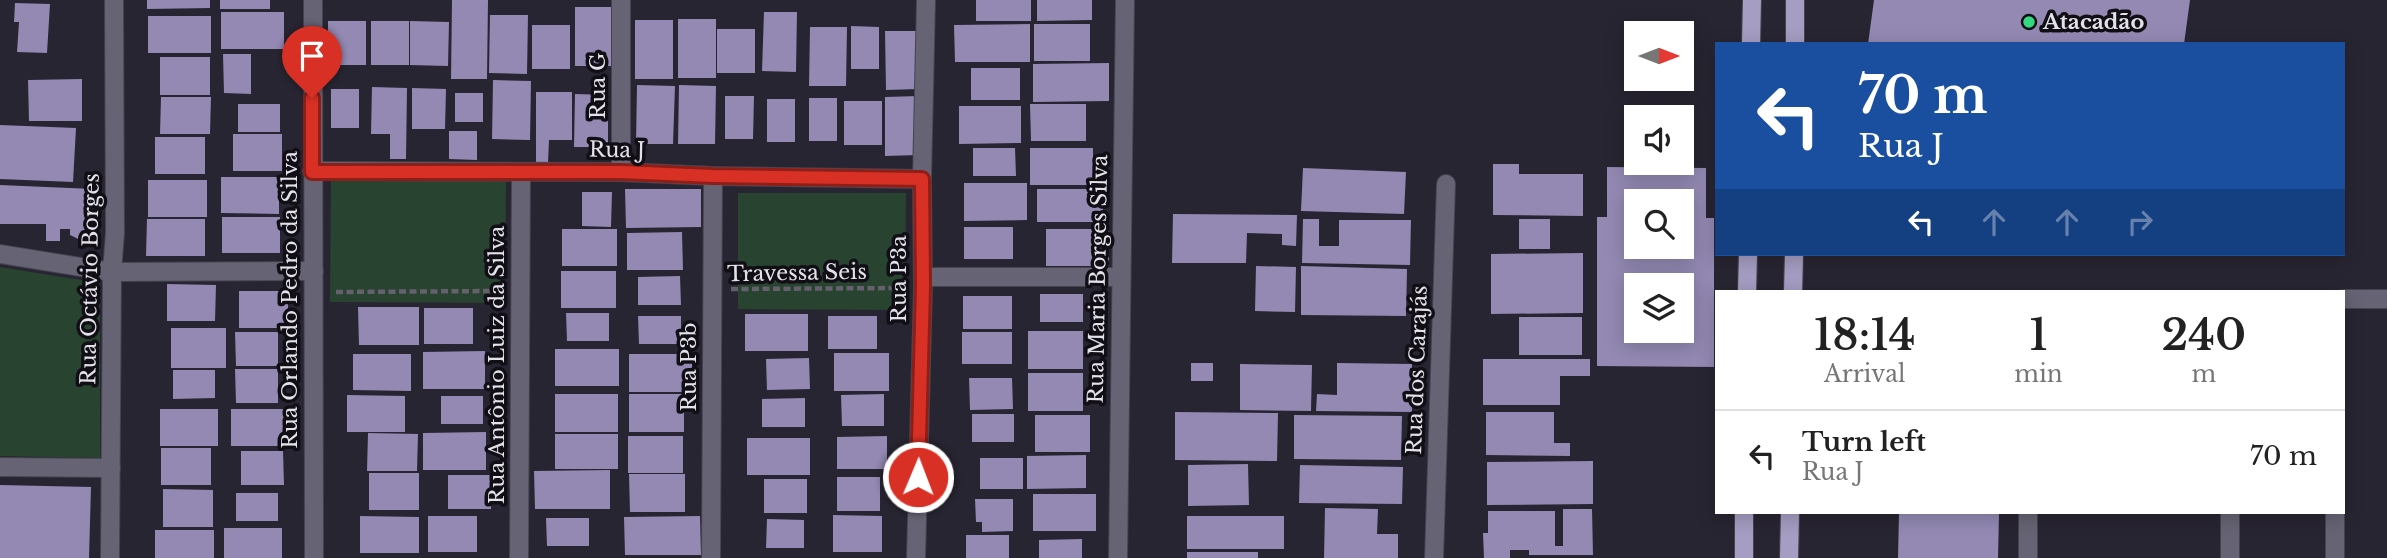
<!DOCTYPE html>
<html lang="en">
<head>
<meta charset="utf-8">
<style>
  body { margin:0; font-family:"Libre Baskerville",serif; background:#f2f2f2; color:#222; height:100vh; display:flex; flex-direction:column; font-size:26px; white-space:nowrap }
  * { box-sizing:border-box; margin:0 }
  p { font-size:23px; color:#767676 }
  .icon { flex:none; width:38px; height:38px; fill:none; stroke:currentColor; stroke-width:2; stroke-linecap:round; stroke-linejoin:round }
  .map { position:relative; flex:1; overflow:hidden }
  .drawer { position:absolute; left:1715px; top:290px; width:630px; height:224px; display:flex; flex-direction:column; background:#fff; border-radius:0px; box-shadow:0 4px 18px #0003 }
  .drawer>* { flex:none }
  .top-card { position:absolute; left:1715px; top:42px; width:630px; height:214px; border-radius:0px; box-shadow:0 4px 18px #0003; background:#1a4fa0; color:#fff; overflow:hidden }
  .needle { width:46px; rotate:90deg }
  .buttons { position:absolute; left:1624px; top:21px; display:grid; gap:14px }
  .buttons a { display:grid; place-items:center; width:70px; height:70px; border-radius:0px; background:#fff; box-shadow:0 4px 18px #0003; font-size:35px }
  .pin { position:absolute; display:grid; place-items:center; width:60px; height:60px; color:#fff; margin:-72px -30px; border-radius:50% 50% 50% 0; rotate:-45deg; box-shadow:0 0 7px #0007 }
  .pin .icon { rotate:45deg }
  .me { position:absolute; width:77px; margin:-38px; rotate:1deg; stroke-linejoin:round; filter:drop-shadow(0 0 5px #0008) }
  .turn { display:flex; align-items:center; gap:24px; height:147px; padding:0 28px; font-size:32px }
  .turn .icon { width:91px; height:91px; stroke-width:2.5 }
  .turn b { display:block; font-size:49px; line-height:60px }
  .lanes { display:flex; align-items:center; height:66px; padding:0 28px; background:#0003; justify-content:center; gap:35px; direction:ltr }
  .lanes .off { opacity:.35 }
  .eta { display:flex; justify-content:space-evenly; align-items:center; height:119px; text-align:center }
  .eta b { font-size:42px; font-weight:600; line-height:49px }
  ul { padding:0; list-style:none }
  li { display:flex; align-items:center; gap:21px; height:91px; padding:0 28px; border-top:2px solid #e0e0e0 }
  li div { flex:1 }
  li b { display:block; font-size:26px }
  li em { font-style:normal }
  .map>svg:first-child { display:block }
  .green { fill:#294331 }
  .building { fill:#9389b3; fill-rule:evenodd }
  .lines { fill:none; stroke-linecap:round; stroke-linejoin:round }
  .minor-casing { stroke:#46434f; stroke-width:20 }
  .major-casing { stroke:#46434f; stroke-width:20 }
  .path { stroke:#64616d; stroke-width:4.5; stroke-dasharray:7 3.5; stroke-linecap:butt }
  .minor { stroke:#666374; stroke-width:18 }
  .major { stroke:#a59dc2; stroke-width:18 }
  .route-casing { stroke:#8d1f18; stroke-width:18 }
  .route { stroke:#d93025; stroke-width:12 }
  .poi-dot { fill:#34d881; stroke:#110f15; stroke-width:2.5 }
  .labels { text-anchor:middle; stroke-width:7; stroke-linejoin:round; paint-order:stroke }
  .poi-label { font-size:21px; font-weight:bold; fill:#e3e2ea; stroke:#110f15; text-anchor:start }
  .street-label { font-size:21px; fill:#e3e2ea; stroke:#110f15 }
</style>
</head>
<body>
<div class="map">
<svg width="2387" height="558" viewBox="0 0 2387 558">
  <rect width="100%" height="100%" fill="#282532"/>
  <g class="green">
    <polygon points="331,178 506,179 505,303 330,302"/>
    <polygon points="738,193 906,193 905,310 738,309"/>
    <polygon points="0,267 100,283 100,458 0,456"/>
  </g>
  <g class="building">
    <polygon points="147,0 210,0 210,8 147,9"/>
    <rect x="220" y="0" width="50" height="9"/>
    <polygon points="452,0 488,0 487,79 451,79"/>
    <rect x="976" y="0" width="55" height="21"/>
    <polygon points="1037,0 1092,0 1092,20 1037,21"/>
    <polygon points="1874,0 2190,0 2184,44 1868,44"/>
    <polygon points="15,3 50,4 47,53 17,52 19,22 14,22"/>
    <polygon points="575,7 613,7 612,66 575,66"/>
    <rect x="221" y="12" width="63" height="37"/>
    <polygon points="764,12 797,12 796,72 762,71"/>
    <polygon points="490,15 528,15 527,74 489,73"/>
    <rect x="148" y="16" width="63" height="37"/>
    <rect x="678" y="19" width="38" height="59"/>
    <rect x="635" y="20" width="38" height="59"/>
    <rect x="328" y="21" width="38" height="44"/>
    <rect x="371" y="21" width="38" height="44"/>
    <polygon points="410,21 449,22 448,66 410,65"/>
    <polygon points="1030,24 1030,62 955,62 954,25"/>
    <rect x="1034" y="24" width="56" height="37"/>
    <rect x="532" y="25" width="38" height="44"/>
    <polygon points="851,26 879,27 879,69 851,69"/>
    <polygon points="810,27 847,27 846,86 809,86"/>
    <rect x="717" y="29" width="38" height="44"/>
    <polygon points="885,31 919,31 919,89 886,90"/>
    <polygon points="223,54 251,54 251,94 224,93"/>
    <rect x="160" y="57" width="50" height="38"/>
    <polygon points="1109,63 1109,101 1033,102 1033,64"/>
    <rect x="971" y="68" width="49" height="32"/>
    <polygon points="82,79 82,121 29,121 28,80"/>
    <polygon points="493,80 531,81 530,140 492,139"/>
    <polygon points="637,85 675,86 673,144 636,144"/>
    <polygon points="679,85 716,86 715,144 678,144"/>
    <polygon points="372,87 407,88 406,159 390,159 390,134 371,134"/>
    <polygon points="412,88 446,89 445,129 412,129"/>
    <rect x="331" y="89" width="28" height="39"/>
    <polygon points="536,92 572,92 572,140 549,140 548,163 536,162"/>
    <rect x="455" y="93" width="28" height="29"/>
    <polygon points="575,94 608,95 608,147 574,147"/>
    <polygon points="725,96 754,96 753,139 725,139"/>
    <polygon points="919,96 919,155 885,156 885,97"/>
    <polygon points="161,97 211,97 210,134 160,134"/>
    <rect x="809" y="98" width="28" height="43"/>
    <rect x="767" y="99" width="28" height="43"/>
    <rect x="844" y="101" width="38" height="44"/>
    <rect x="238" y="104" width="42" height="28"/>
    <polygon points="1030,104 1086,104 1086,141 1031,141"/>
    <polygon points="959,106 1021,106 1021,143 959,144"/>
    <polygon points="0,125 76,128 73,182 0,179"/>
    <polygon points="449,131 477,131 477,160 449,159"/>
    <rect x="233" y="134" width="49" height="37"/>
    <rect x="155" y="137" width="50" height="37"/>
    <polygon points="973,148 1015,148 1016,176 973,176"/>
    <rect x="1030" y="148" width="63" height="37"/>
    <polygon points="1493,164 1519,164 1519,174 1583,174 1583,216 1493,215"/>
    <path d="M1607,167L1706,168V218H1714V367L1597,366V217H1607ZM1636,201H1682V247H1636ZM1636,285H1682V331H1636Z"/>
    <polygon points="1303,168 1406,172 1404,214 1301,211"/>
    <polygon points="221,177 279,177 279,214 221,213"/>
    <rect x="148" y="180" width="59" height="37"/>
    <polygon points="964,183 1027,183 1027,220 964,221"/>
    <polygon points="0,185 93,189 93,246 70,235 70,229 60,229 60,241 46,241 46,224 0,224"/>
    <polygon points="625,189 701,189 701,227 626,228"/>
    <rect x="1037" y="189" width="66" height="33"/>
    <polygon points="582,192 612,192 611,227 582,226"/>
    <polygon points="1173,214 1297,215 1296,246 1282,245 1282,234 1247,233 1246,263 1172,263"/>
    <rect x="222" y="217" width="58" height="36"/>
    <polygon points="147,219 205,219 205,256 146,256"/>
    <polygon points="1303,219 1319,219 1319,246 1339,246 1339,220 1411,220 1410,265 1302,263"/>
    <rect x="1519" y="219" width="31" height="30"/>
    <rect x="964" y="227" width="49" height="32"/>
    <rect x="562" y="229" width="55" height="37"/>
    <rect x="1046" y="229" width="63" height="37"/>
    <polygon points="682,232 683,270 627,270 627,233"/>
    <polygon points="1583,253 1583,313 1491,314 1491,254"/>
    <polygon points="1256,266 1296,267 1295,312 1255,311"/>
    <polygon points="1301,266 1407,269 1406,316 1301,315"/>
    <rect x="561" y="271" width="55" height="37"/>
    <polygon points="680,276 681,305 638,305 638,277"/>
    <polygon points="167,284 216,285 215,321 167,321"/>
    <rect x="239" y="291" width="49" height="37"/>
    <rect x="1040" y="294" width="43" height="28"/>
    <rect x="963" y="296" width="49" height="33"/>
    <polygon points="358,307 419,307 419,345 359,345"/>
    <rect x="424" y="308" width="49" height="36"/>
    <polygon points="566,313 609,313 609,341 567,341"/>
    <rect x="745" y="314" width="63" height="37"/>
    <polygon points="638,316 681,316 681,344 639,344"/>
    <rect x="828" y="316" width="49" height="33"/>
    <rect x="1519" y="317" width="63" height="38"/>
    <rect x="171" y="328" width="55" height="40"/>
    <rect x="1028" y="331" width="55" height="38"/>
    <polygon points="235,332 278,332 278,366 236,366"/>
    <rect x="962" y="332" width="50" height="32"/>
    <rect x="555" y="349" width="64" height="37"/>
    <polygon points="485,351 485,389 423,389 423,352"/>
    <rect x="834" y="353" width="55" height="38"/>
    <polygon points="353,354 411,354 411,391 353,390"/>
    <rect x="629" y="354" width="63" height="38"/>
    <polygon points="809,358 810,389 767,390 766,359"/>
    <polygon points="1483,359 1590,359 1590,376 1560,376 1560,405 1483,405"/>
    <rect x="1191" y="363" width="22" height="18"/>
    <polygon points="1337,363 1412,364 1412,412 1316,411 1317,394 1337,395"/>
    <polygon points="1240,364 1312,365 1311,411 1240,410"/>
    <polygon points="235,369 278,369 278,403 236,403"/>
    <polygon points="173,370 215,370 215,398 173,399"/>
    <rect x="1028" y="373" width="55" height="38"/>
    <polygon points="969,378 1012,378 1013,409 970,410"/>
    <rect x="555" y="394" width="63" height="38"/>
    <rect x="629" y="394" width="55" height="38"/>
    <polygon points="884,394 884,426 842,426 841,395"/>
    <polygon points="347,395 405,396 405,432 347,432"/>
    <rect x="441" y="396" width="42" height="28"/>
    <polygon points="805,398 805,427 762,427 762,399"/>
    <rect x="160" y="409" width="58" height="37"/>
    <rect x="231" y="409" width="58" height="37"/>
    <polygon points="1175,412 1278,413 1277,461 1175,460"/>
    <polygon points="1486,412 1554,412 1554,443 1570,443 1570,456 1486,455"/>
    <rect x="972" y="414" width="42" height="28"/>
    <rect x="1035" y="415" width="55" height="37"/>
    <polygon points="1294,415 1402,416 1401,460 1294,459"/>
    <polygon points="486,432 486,470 423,470 423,433"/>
    <polygon points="368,433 418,434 417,471 367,471"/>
    <rect x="555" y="434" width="63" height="35"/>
    <rect x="628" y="436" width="55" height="37"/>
    <polygon points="887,436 887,469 837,469 837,437"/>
    <rect x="747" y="438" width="63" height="37"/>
    <rect x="161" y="448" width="50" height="37"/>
    <polygon points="241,451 283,451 284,485 241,485"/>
    <polygon points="1086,455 1086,488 1027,489 1027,456"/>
    <rect x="980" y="458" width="43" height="31"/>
    <polygon points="1593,461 1593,504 1487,505 1487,462"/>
    <polygon points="1248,464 1249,505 1188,506 1188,465"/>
    <polygon points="1300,465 1403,467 1402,504 1299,503"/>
    <polygon points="610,470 610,509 535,509 534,471"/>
    <rect x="369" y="473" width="50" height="37"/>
    <polygon points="629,474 685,474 685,512 630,512"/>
    <rect x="448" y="475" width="43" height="34"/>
    <rect x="837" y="477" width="43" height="34"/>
    <rect x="764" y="479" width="43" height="34"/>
    <polygon points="0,485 91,487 89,558 0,558"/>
    <polygon points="163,489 213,490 213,527 163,527"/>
    <rect x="236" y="493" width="42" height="28"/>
    <rect x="1033" y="494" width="63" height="37"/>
    <polygon points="975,499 1013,499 1013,531 982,532 982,522 976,522"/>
    <polygon points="1325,508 1378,509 1377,534 1398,534 1398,558 1324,558"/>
    <polygon points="1563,509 1592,509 1593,555 1529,555 1529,550 1510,550 1510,558 1484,558 1483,533 1488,533 1488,511 1555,511 1555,546 1563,546"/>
    <polygon points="1899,513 1999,513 1998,558 1898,558"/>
    <polygon points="833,515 882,516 882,552 833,552"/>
    <polygon points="360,516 419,517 419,553 360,553"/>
    <rect x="428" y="516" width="49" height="36"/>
    <polygon points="700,516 701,555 625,555 624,517"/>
    <rect x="1187" y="516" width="97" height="33"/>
    <polygon points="546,518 589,518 589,546 547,546"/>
    <polygon points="767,519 804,520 804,548 766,548"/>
    <rect x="224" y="528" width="58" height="30"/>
    <rect x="155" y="530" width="59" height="28"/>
    <rect x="966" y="535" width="43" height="23"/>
    <polygon points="1082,539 1082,558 1039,558 1039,540"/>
    <rect x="1187" y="552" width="71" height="6"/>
  </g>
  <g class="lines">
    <g class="minor-casing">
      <g id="minor">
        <polyline points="313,0 314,558"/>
        <polyline points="621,0 621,172"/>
        <polyline points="312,171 621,172 713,176 922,179"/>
        <polyline points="0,254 112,272 314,271"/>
        <polyline points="923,277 1121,277"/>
        <polyline points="2343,299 2387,299"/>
        <polyline points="0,467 111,468"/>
        <polyline points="2230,513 2230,558"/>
        <polyline points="2335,513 2335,558"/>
        <polyline points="110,558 112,272 115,233 114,0"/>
        <polyline points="519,558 521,173"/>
        <polyline points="711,558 713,176"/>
        <polyline points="916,558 923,287 922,179 926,0"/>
        <polyline points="1118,558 1125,0"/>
        <polyline points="1434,558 1446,184"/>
        <polyline points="2028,558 2028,513"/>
      </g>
    </g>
    <g class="major-casing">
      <g id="major">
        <polyline points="1751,44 1752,0"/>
        <polyline points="1795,44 1795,0"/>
        <polyline points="1747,292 1748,254"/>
        <polyline points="1793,292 1794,254"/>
        <polyline points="1744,558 1744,513"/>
        <polyline points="1789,558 1790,513"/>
      </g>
    </g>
    <g class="path">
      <polyline points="731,289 901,288"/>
      <polyline points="336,292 499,291"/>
    </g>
    <use href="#minor" class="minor"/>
    <use href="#major" class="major"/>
  </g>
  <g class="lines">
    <g class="route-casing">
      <polyline id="route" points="312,98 312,172 621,172 713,176 922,179 923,287 918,477"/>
    </g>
    <use href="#route" class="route"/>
  </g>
  <circle class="poi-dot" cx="2029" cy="22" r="7"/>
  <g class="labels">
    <g class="poi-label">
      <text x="2043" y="29">Atacadão</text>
    </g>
    <g class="street-label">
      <text transform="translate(598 86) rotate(-90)" y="7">Rua G</text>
      <text transform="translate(617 150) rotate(1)" y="7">Rua J</text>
      <text transform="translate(797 273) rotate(-1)" y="7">Travessa Seis</text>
      <text transform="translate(90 279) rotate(-89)" y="7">Rua Octávio Borges</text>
      <text transform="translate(899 279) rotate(-90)" y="7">Rua P3a</text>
      <text transform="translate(1098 279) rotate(-89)" y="7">Rua Maria Borges Silva</text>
      <text transform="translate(290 300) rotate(-90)" y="7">Rua Orlando Pedro da Silva</text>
      <text transform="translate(497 365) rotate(-90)" y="7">Rua Antônio Luiz da Silva</text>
      <text transform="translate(689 367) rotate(-90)" y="7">Rua P3b</text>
      <text transform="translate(1417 370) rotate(-88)" y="7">Rua dos Carajás</text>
    </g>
  </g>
</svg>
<div class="buttons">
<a><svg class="needle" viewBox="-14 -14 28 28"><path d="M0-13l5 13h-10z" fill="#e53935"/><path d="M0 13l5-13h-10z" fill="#767676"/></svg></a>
<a><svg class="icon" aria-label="sound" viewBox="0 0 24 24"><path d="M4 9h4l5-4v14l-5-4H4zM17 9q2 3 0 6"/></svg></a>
<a><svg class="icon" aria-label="search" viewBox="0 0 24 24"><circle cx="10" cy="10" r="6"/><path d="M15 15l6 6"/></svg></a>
<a><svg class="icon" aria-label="layers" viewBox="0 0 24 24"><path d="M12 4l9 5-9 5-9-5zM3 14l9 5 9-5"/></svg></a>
</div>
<div class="pin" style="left:312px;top:98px;background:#d93025"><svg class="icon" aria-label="arrive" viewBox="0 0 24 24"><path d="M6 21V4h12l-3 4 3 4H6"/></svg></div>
<svg class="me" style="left:918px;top:477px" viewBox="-20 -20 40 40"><circle r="17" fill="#d93025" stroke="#fff" stroke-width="3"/><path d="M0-11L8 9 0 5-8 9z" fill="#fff"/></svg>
<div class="top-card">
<div class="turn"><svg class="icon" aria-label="left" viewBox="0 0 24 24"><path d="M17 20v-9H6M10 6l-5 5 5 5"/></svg><div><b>70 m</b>Rua J</div></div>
<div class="lanes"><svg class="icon" aria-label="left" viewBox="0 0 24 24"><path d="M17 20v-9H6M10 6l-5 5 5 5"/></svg><svg class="icon off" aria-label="ahead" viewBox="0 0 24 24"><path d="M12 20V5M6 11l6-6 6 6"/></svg><svg class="icon off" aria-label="ahead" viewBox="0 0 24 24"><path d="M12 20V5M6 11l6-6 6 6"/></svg><svg class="icon off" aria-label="right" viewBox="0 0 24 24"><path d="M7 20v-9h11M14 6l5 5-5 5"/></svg></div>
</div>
<section class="drawer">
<div class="eta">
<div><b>18:14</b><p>Arrival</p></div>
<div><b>1</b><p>min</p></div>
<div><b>240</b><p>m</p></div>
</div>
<ul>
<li><svg class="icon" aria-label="left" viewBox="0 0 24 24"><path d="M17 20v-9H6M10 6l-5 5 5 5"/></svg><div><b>Turn left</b><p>Rua J</p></div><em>70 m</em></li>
</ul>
</section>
</div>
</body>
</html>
